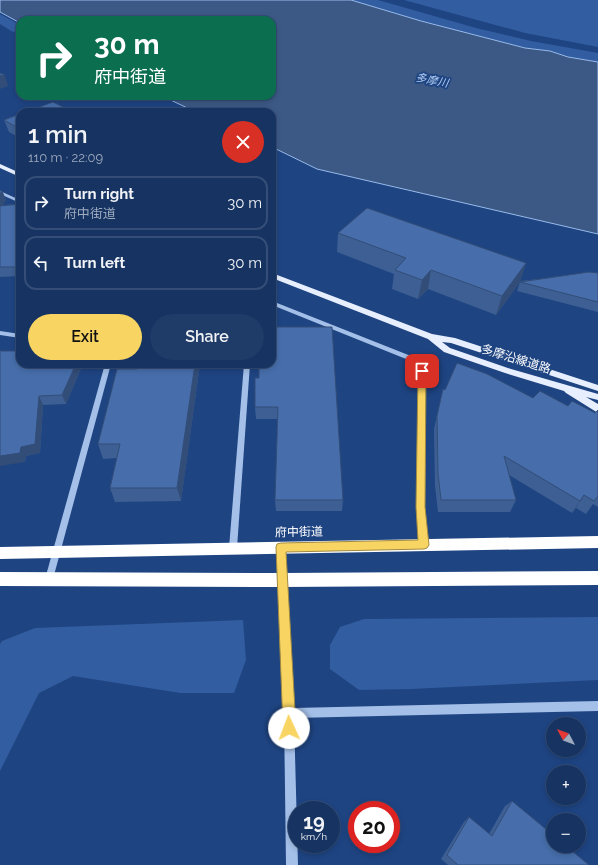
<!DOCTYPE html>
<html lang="en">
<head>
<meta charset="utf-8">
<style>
  body { margin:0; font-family:Raleway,"Noto Sans JP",sans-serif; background:#1f3b68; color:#f1f3f6; height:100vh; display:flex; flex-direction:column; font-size:15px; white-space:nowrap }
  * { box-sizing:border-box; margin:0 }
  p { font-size:13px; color:#9eaabe }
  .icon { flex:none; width:22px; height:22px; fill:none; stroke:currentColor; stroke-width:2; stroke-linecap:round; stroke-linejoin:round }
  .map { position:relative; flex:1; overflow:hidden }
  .panel { position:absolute; left:16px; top:108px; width:260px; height:260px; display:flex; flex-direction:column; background:#163362; border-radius:12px; box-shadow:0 2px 6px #0003,0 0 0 1px #354e77 }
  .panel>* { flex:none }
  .top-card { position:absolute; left:16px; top:16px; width:260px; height:84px; border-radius:12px; box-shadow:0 2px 6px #0003,0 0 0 1px #354e77; background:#0b6e4f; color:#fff; overflow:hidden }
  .needle { width:26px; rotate:311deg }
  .controls { position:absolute; left:546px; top:717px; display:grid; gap:8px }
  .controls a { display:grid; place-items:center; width:40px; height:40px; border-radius:50%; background:#163362; box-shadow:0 2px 6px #0003,0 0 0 1px #354e77; font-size:20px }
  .speed { position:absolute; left:288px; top:801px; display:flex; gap:8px; font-size:20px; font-weight:700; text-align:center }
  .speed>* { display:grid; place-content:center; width:52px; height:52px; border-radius:50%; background:#163362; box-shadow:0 2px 6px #0003,0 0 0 1px #354e77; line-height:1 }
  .speed small { font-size:10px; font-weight:400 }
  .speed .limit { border:6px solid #d22; background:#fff; color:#111 }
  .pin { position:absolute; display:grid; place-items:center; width:34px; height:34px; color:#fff; margin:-17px; border-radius:8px; box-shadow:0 2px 6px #0006 }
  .me { position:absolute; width:44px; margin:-22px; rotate:358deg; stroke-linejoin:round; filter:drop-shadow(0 0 3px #0008) }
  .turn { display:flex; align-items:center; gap:14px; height:84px; padding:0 12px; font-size:18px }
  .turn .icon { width:52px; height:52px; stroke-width:2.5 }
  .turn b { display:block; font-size:28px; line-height:34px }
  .round { display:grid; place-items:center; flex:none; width:42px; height:42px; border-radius:21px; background:#1f3b68 }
  .summary { display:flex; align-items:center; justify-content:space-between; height:68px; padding:0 12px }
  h1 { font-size:24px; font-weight:600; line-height:30px }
  .button { display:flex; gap:8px; margin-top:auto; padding:8px 12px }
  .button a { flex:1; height:46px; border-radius:24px; background:#f8d563; color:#111; font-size:16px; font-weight:600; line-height:46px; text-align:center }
  .button a+a { background:#1f3b68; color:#f1f3f6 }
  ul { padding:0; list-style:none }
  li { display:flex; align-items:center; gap:12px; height:54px; margin:0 8px 6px; padding:0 4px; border:2px solid #354e77; border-radius:12px }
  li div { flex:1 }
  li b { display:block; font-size:15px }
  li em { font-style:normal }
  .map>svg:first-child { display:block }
  .green { fill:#325da0 }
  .water { fill:#3c5986; stroke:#97baeb }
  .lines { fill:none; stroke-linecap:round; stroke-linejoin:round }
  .minor { fill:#a4c0e9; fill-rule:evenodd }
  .major { fill:#e7effe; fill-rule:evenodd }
  .highway { fill:#fff; fill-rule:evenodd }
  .wall { fill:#3d5f93 }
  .shaded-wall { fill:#324d78 }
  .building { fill:#476eab; stroke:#324d78 }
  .route { fill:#f8d563; stroke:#a18a40 }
  .labels { text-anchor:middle; stroke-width:3.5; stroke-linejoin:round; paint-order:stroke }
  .far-water-label { font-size:11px; font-style:italic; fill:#afcaf1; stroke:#1e4482 }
  .street-label { font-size:12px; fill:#fff; stroke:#1e4482 }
</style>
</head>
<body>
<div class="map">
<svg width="598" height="865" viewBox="0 0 598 865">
  <rect width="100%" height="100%" fill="#1e4482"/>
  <g class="green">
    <polygon points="351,0 378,0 476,28 531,41 598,53 598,62 568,57 550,51 525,48 421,21"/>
    <polygon points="404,0 598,0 598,47 525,33"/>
    <polygon points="0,14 20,25 20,30 13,32 0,24"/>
    <polygon points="598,617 598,680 412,689 359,690 330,669 330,645 340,627 364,619"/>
    <polygon points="243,620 246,660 234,693 180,693 73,676 39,693 0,771 0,644 2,641 35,628"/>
  </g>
  <polygon class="water" points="0,0 351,0 421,21 525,48 550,51 568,57 598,62 598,234 317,169 272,147 272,112 196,112 162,96 272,96 272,20 20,20 20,23 0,12"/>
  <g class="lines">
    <g class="minor">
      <polygon points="0,191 20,200 20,203 0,194"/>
      <polygon points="272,301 421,360 425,371 424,507 427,545 426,548 423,549 420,548 419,545 416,507 419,371 416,363 272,305"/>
      <polygon points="0,331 20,334 20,338 0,335"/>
      <polygon points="105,364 111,364 53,579 52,582 49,583 46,582 45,579"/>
      <polygon points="244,364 250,364 237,548 236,551 233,552 230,551 229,548"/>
      <polygon points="281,543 284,544 285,547 294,708 598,701 598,711 294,718 298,865 286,865 284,713 277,547 278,544"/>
    </g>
    <g class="major">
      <polygon points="0,164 20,173 20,177 0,168"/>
      <polygon points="272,273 432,334 455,338 598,385 598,391 451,343 442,342 450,348 511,369 598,394 598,400 586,397 598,404 598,413 566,393 564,391 505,373 444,352 428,339 272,278"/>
    </g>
    <g class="highway">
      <polygon points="598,536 598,548 0,559 0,547"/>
      <polygon points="598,571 598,585 282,587 0,586 0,572 282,573"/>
    </g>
  </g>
  <g class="wall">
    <polygon points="20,114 20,138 9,132 4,120"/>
    <polygon points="0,190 6,200 2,205 20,204 20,276 0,277"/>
    <polygon points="338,233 526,263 520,281 598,273 598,312 517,291 520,282 496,315 428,289 418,299 392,289 394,274 337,252"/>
    <polygon points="0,351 83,364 66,404 43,405 40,453 26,456 25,462"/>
    <polygon points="138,364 200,364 181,501 115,502 110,488 117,458 103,459 98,444 137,369"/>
    <polygon points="259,378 343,500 342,511 276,511 275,500 278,419 256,419 255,407"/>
    <polygon points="443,389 533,398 568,406 595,413 598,410 598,507 593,504 586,514 576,508 572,513 509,475 516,500 510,512 438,512 435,486 434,429"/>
    <polygon points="512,801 589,865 448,865 441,859 464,822 469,817 489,834 505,806"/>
  </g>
  <g class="shaded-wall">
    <polygon points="5,75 8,86 0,89 0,76"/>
    <polygon points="2,190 6,200 0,210 0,194"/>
    <polygon points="20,206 20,223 17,214"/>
    <polygon points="526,263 520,282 496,315 502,296"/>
    <polygon points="431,270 428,289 418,299 422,280"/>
    <polygon points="76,364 83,364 66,404 62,395"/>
    <polygon points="195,364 200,364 181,501 177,488"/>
    <polygon points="39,396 43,405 40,453 26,456 25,462 0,466 0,456 21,447"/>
    <polygon points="584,495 576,508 572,513"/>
  </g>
  <g class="building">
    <polygon points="0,73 5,75 0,76"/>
    <polygon points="53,102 73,112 26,112"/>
    <polygon points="20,114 20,129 4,120"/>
    <polygon points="20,204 20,206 17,214 20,213 20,267 0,267 0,206"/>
    <polygon points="367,208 526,263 502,296 431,270 422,280 395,270 406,258 338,233"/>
    <polygon points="589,272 598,273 598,302 520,282"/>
    <polygon points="272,327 332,327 343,500 275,500 278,407 255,407 255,378 259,378 259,364 272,364"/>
    <polygon points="0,351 20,351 20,364 76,364 62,395 39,396 35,444 21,447 20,453 0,456"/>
    <polygon points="457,363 487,374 533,398 540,391 568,406 572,401 595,413 598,410 598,496 594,501 584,495 580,501 504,456 516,500 441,500 438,473 437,416 443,389 445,390"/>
    <polygon points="138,364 195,364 177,488 110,488 120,444 98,444 117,369 137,369"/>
    <polygon points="512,801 553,835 553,846 566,846 589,865 458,865 447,855 469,817 492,836"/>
  </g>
  <polygon class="route" points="422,368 426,371 425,507 429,545 427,548 424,549 286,552 296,728 294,732 289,734 285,732 283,728 276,547 277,544 281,543 418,540 416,507 418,371"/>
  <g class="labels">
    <g class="far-water-label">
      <text transform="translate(432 80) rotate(11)" y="4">多摩川</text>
    </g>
    <g class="street-label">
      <text transform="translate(516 359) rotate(17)" y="4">多摩沿線道路</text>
      <text transform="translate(299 532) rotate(-1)" y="4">府中街道</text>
    </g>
  </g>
</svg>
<div class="controls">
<a><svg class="needle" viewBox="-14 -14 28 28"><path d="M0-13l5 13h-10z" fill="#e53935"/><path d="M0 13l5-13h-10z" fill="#9eaabe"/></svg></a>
<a>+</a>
<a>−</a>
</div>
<div class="speed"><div>19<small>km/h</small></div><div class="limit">20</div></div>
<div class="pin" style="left:422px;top:371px;background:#d93025"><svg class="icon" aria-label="arrive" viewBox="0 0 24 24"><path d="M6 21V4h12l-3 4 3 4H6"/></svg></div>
<svg class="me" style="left:289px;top:728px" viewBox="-20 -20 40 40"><circle r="19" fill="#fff"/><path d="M0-13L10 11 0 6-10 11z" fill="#f8d563"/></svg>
<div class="top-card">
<div class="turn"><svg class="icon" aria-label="right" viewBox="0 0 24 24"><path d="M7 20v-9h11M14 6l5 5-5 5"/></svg><div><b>30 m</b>府中街道</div></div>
</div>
<section class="panel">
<div class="summary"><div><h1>1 min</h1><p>110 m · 22:09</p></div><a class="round" style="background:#d93025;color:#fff"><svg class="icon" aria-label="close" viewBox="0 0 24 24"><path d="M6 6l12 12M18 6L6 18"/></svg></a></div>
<ul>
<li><svg class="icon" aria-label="right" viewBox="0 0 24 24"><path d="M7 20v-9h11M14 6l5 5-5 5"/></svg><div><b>Turn right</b><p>府中街道</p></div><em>30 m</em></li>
<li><svg class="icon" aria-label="left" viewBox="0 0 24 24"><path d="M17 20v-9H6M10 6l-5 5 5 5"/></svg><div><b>Turn left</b></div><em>30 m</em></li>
</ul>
<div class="button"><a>Exit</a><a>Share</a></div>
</section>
</div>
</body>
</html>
